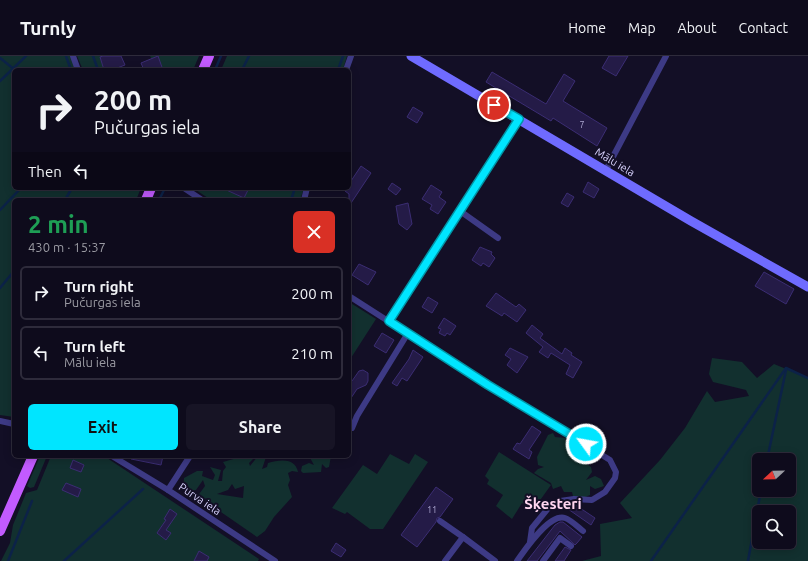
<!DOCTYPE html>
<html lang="en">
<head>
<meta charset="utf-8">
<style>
  body { margin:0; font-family:Ubuntu,sans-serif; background:#171425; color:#f1f3f6; height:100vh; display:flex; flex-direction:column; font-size:15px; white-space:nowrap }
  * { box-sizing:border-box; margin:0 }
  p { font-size:13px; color:#9b9ba3 }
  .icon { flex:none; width:22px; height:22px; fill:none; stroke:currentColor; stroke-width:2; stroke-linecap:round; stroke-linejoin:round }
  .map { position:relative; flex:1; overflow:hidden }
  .details { position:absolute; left:12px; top:142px; width:339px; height:260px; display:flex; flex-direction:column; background:#0e0b1c; border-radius:6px; box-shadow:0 2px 10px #0003,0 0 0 1px #2e2b3b }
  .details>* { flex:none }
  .top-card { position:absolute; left:12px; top:12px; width:339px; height:122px; border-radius:6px; box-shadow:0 2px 10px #0003,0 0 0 1px #2e2b3b; background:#0e0b1c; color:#f1f3f6; overflow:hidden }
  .needle { width:26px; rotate:248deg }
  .tools { position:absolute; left:752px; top:397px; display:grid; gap:8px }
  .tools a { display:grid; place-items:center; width:44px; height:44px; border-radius:6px; background:#0e0b1c; box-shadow:0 2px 10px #0003,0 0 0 1px #2e2b3b; font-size:20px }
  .pin { position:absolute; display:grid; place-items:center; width:34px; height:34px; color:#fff; margin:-17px; border:2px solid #fff; border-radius:50%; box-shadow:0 1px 4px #0007 }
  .me { position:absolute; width:44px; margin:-22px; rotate:302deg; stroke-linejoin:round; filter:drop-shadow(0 0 3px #0008) }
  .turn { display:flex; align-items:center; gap:14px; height:84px; padding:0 16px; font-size:18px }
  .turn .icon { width:52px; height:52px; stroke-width:2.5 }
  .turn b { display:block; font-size:28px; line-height:34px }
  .then { display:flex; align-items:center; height:38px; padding:0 16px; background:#0003; gap:8px; font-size:15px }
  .round { display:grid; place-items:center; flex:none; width:42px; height:42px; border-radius:6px; background:#171425 }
  .head { display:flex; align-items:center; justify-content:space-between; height:68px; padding:0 16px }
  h1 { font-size:24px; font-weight:700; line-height:30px; color:#1e9e55 }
  .cta { display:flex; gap:8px; margin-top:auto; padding:8px 16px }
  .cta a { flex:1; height:46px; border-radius:6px; background:#00e5ff; color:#111; font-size:16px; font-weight:700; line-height:46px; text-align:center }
  .cta a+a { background:#171425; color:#f1f3f6 }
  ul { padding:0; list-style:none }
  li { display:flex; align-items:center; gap:12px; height:54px; margin:0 8px 6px; padding:0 8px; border:2px solid #2e2b3b; border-radius:6px }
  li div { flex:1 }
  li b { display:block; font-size:15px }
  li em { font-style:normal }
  header { display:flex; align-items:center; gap:24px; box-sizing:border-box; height:56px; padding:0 20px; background:#0e0b1c; border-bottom:1px solid #2e2b3b }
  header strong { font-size:19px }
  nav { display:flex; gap:22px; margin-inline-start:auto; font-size:14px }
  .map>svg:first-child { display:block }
  .green { fill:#12302f; fill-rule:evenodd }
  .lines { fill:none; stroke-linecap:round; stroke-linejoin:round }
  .stream { stroke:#0c2248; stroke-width:2.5 }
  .building { fill:#241b47; stroke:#3b2d73 }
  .street { stroke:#3d3a85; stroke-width:6 }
  .secondary { stroke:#6f6bff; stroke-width:9 }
  .primary { stroke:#c25bff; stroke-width:10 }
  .route-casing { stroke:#0095a6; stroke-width:10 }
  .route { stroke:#00e5ff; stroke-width:7 }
  .labels { text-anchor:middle; stroke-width:4; stroke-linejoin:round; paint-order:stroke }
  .number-label { font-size:9px; fill:#aca6d1 }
  .street-label { font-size:11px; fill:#d9d4ff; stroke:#130f26 }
  .district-label { font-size:15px; font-weight:bold; fill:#ffd6f0; stroke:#130f26 }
</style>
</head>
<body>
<header>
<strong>Turnly</strong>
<nav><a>Home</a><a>Map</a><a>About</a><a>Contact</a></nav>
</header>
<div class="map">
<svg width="808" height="505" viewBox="0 0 808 505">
  <rect width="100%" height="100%" fill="#130f26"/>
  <g class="green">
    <polygon points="0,0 71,0 76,14 14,14 14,132 141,132 136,144 14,144 14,361 0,359"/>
    <polygon points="77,0 103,0 100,2 104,14 83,14"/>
    <polygon points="150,0 199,0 193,14 160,14 163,13 158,1 152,3"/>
    <polygon points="227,0 347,0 343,14 221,14"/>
    <polygon points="193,132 304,132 300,144 211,144"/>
    <polygon points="349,246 376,263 349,305"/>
    <path d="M712,302L742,306L757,322L774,308L808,322V505H582L601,500L600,468L632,462L620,447L660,404L685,372L707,335L715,346L749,340L746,334L713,326L709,318ZM759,404H789V434H759ZM759,456H789V486H759Z"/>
    <polygon points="553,377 555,381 565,382 569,396 591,411 592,416 586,424 595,420 601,423 604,430 595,433 590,430 590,439 583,442 573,440 572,436 564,436 561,430 553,433 551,427 534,417 538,413 544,411 538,409 537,401 548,379"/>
    <polygon points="499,396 551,429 533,454 522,447 512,463 496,450 503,439 487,428 489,424 485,420"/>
    <polygon points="390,398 409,408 415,398 428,406 383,473 370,473 347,456 345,458 332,452 363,409 377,418"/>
    <polygon points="40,400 47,400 34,431 30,432 27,430"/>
    <polygon points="51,400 104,400 259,503 258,505 1,505 10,487 13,469 26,437 37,434"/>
    <path d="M244,400L255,401L249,407L250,410L258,400L266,401L262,413L267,411L268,407C279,404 295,401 298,416L292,415L288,417L290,424L288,429L292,441L274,461L265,475L257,481L205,445L209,442L202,443L197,441L205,430L203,424L196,434L183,437L184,422L197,415H203L202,420L213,424L215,419L210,411L221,414L218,425H222L223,415L226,411L223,406ZM232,428L235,433L244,430L243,442L217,438L228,434Z"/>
    <polygon points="309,400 331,400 329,411 326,412 322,408 321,416 303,417 301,415 302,410 309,407 314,409"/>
  </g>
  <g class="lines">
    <g class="stream">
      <polyline points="66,0 71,14"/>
      <polyline points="93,0 97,11"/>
      <polyline points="0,2 15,14"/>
      <polyline points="215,14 221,0"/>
      <polyline points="242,14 249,0"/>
      <polyline points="338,14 343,0"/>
      <polyline points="0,25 26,0"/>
      <polyline points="183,143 184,144"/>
      <polyline points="65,144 72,132"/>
      <polyline points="159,144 165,132"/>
      <polyline points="291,144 295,132"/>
      <polyline points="0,154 21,132"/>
      <polyline points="0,232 14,215"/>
      <polyline points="786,312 808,322"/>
      <polyline points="767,404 786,314"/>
      <polyline points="8,505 32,445"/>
      <polyline points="64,505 143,433"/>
      <polyline points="651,505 786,312"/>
      <polyline points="748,505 761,434"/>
    </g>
  </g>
  <g class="building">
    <polygon points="103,0 121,0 125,9 112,14 104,14 100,1"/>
    <polygon points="158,0 163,14 144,14 141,7"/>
    <polygon points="609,0 628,0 616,20 602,12"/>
    <polygon points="492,16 546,48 564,18 575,25 563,45 607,72 597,90 553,62 551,65 486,26"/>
    <polygon points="413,51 423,57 417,67 407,61"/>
    <polygon points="361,110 371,117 349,150 349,138 345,135 347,132 349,132 349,128"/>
    <polygon points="588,126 599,133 594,142 583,136"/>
    <polygon points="392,127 401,133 396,139 388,133"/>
    <polygon points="431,129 442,136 439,141 446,146 438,158 430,153 432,149 422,143"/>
    <polygon points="222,132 249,132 244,142"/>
    <polygon points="567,137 574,141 568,151 561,147"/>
    <polygon points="408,147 412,168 407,174 399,168 396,150"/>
    <polygon points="480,191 492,196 491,198 495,202 489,211 483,207 481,210 472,204"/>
    <polygon points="359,208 376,216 368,229 352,219"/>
    <polygon points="764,216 794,233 786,248 755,230"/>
    <polygon points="496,237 516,251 519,248 526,254 517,266 504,257 502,260 486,250"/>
    <polygon points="428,241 438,247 432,257 422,251"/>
    <polygon points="444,262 456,270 450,279 447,277 445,280 439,277 441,273 438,272"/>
    <polygon points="532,269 543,278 540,282 562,298 565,292 572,297 571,299 582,306 573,322 566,318 570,309 551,297 548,302 539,296 543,291 526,277"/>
    <polygon points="382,277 394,284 386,297 374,290"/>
    <polygon points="510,292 528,301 517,317 507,309 511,303 505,299"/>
    <polygon points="413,294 423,301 407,325 402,322 397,330 392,327 409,303"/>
    <polygon points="363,314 368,317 368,325 366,329 357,333 349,345 349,323 352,325 359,315"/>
    <polygon points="532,370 541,376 529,394 532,396 529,403 513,393 517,387 520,388"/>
    <polygon points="131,400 163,400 161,409 131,403"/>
    <polygon points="73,404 84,409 81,416 70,412"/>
    <polygon points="66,427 81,433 78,441 62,434"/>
    <polygon points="436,431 453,443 440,461 437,462 436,466 417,491 401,479"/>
    <polygon points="572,448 574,448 595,462 591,469 568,453"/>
    <polygon points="170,453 177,458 166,474 171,477 166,484 157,477 166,464 164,463"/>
    <polygon points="560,466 563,466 582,481 577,487 575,489 560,475 537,505 527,505 555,469"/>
    <polygon points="336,487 346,494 341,501 331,495"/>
    <polygon points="565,491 571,494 564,505 555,505"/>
    <polygon points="199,495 209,501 207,505 194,505"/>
  </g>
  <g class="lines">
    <g class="street">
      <polyline points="73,0 78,14"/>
      <polyline points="346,14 351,0"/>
      <polyline points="606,114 666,0"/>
      <polyline points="184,132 202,144"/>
      <polyline points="304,144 307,132"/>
      <polyline points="460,155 498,182"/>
      <polyline points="349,240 488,329 610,404 616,416 615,422 605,436 592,444 574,443 560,445 550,450 532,472 530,486"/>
      <polyline points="389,265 519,63"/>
      <polyline points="0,365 14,368"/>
      <polyline points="352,372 357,360 408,277"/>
      <polyline points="112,400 168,434 275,505"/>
      <polyline points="168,434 190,400"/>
      <polyline points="440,465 463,481"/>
      <polyline points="445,505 463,481 495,505"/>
      <path d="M517,505C525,494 549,457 565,462C571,464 578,471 583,475"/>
      <polyline points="543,505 560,482 571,490"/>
    </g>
    <polyline class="secondary" points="411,0 691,165 808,231"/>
    <g class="primary">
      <polyline points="203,14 209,0"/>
      <polyline points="146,144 151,132"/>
      <polyline points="0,475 33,400"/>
    </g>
  </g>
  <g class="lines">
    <g class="route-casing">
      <polyline id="route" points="494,49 519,63 389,265 488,329 586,388"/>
    </g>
    <use href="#route" class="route"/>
  </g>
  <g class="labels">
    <g class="number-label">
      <text x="582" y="72">7</text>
      <text x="432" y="457">11</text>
    </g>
    <g class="street-label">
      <text transform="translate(615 106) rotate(31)" y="4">Mālu iela</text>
      <text transform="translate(200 443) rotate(34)" y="4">Purva iela</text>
    </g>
    <g class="district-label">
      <text x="553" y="453">Šķesteri</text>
    </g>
  </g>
</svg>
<div class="tools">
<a><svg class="needle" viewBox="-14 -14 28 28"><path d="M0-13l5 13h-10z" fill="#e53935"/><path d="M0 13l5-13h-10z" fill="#9b9ba3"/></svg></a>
<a><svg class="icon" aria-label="search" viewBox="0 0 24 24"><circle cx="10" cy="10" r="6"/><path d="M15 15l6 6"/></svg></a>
</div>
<div class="pin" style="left:494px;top:49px;background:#d93025"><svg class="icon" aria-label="arrive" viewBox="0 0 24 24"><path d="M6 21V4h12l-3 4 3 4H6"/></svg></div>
<svg class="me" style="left:586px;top:388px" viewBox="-20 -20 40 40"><circle r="17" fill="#00e5ff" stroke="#fff" stroke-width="3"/><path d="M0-11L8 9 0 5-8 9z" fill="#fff"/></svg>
<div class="top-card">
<div class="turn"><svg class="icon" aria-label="right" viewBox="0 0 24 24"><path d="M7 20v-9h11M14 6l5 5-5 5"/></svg><div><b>200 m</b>Pučurgas iela</div></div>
<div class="then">Then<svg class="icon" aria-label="left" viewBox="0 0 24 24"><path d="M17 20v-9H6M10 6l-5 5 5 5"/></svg></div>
</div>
<section class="details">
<div class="head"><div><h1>2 min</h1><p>430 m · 15:37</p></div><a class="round" style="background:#d93025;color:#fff"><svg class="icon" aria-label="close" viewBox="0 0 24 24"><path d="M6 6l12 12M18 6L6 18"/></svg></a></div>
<ul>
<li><svg class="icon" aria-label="right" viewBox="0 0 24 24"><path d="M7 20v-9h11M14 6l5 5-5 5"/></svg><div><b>Turn right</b><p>Pučurgas iela</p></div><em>200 m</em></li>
<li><svg class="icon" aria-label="left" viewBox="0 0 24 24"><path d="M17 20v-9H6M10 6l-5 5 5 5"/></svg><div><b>Turn left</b><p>Mālu iela</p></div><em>210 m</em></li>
</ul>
<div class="cta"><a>Exit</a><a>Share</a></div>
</section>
</div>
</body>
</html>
